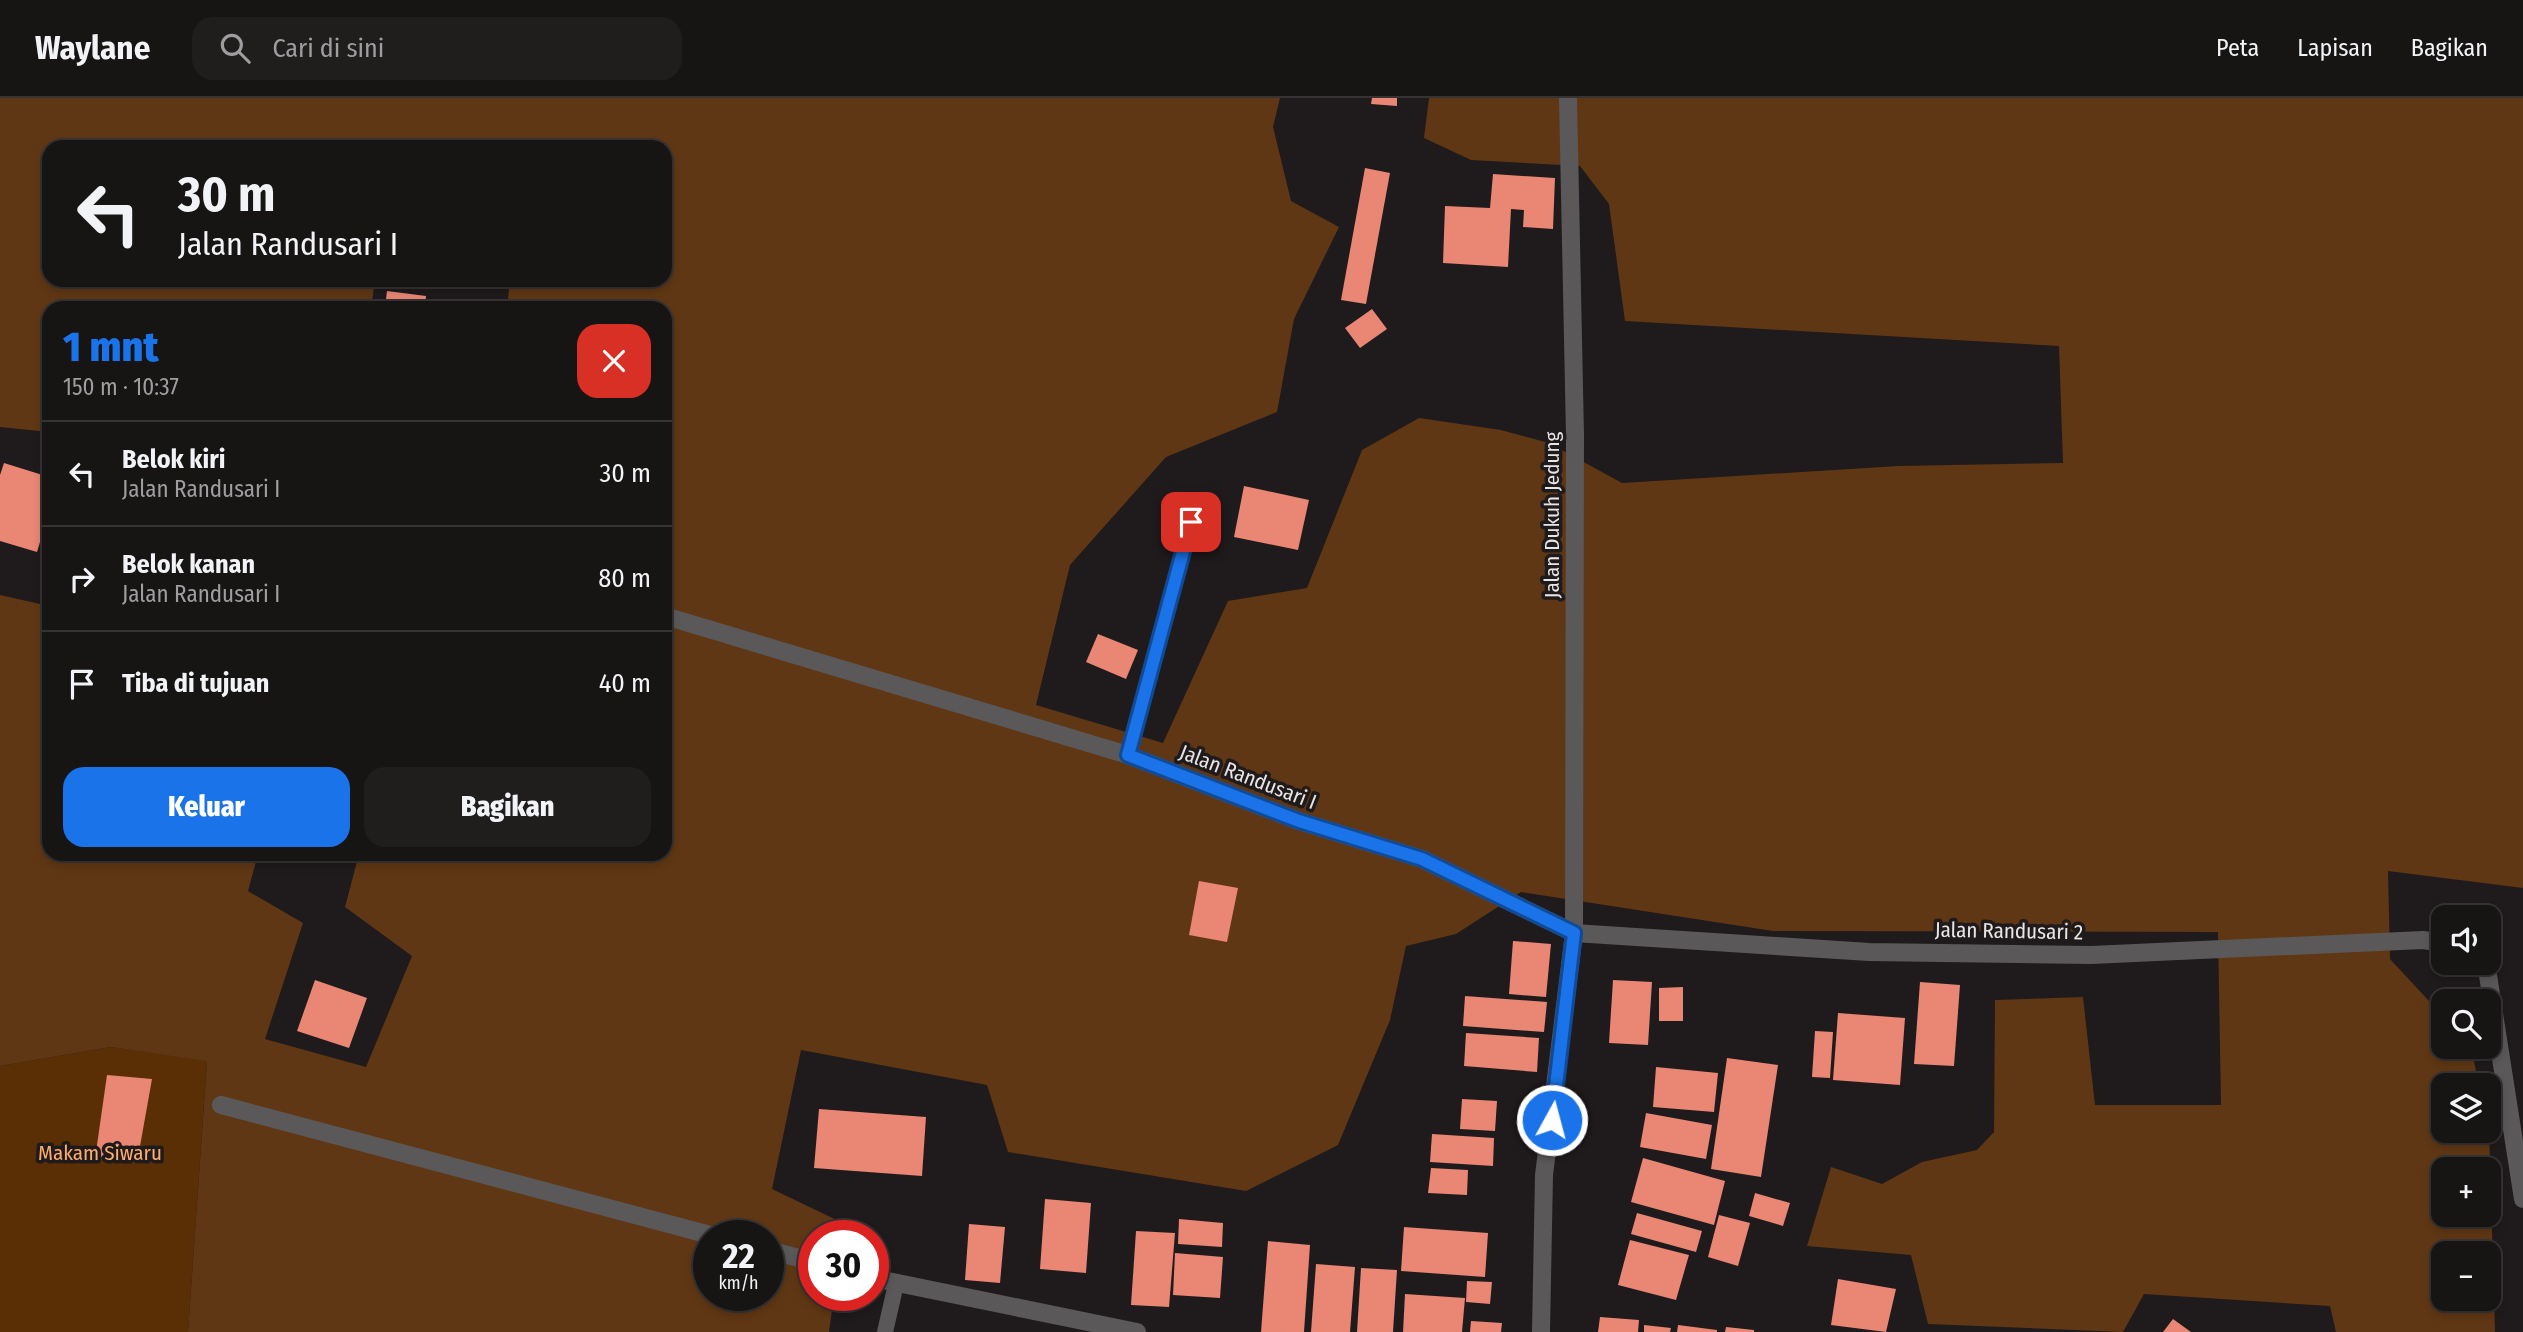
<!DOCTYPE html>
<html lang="id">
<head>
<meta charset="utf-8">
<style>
  body { margin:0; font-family:"Fira Sans Condensed",sans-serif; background:#201d1d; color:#f1f3f6; height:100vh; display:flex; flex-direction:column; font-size:26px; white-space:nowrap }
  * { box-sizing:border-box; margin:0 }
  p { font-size:23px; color:#9e9ea0 }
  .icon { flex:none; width:38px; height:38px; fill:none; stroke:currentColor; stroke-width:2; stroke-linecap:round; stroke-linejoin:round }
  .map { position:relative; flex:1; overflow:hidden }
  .details { position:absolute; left:42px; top:203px; width:630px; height:560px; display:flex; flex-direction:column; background:#171414; border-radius:21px; box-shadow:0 4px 10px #0003,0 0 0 2px #363334 }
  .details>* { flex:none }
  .top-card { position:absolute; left:42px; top:42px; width:630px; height:147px; border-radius:21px; box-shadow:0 4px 10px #0003,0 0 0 2px #363334; background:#171414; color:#f1f3f6; overflow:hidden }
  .controls { position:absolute; left:2431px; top:807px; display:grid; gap:14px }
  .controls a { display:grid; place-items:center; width:70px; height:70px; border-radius:14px; background:#171414; box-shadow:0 4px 10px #0003,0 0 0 2px #363334; font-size:35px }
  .speed { position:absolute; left:693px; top:1122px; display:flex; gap:14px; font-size:35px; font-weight:700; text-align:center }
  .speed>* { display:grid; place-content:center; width:91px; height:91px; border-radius:50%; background:#171414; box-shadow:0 4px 10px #0003,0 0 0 2px #363334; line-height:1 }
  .speed small { font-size:18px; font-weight:400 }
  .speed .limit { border:10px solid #d22; background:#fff; color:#111 }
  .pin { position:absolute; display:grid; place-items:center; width:60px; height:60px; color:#fff; margin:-30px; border-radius:14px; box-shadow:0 4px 10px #0006 }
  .me { position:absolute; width:77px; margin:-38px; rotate:7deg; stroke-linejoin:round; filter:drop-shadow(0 0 5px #0008) }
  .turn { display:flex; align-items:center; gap:24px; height:147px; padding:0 21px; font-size:32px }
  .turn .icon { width:91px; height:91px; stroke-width:2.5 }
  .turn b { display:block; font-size:49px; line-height:60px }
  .round { display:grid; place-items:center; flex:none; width:74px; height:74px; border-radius:21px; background:#201d1d }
  .overview { display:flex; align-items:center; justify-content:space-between; height:119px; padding:0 21px }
  h1 { font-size:42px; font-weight:800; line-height:52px; color:#1a73e8 }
  .button { display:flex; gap:14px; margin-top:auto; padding:14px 21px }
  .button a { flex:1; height:80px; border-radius:21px; background:#1a73e8; color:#fff; font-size:28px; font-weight:800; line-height:80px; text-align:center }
  .button a+a { background:#201d1d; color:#f1f3f6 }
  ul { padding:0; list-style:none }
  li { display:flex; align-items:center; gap:21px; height:105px; padding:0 21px; border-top:2px solid #363334 }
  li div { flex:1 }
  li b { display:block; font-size:26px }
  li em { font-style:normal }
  header { display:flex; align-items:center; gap:42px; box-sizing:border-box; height:98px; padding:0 35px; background:#171414; border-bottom:2px solid #363334 }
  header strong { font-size:33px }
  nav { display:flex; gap:38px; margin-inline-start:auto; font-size:24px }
  .search { width:490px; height:63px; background:#201d1d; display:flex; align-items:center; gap:18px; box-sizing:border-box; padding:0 24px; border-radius:21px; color:#9e9ea0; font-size:26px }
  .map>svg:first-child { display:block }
  .green { fill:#5a2f06 }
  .forest { fill:#5f3714; fill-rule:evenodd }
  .building { fill:#e98674 }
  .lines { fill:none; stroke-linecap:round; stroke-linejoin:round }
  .lane { stroke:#5a5859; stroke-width:16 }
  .street { stroke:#5a5859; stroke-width:18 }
  .route-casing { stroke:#114b97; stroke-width:18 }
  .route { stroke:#1a73e8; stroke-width:12 }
  .labels { text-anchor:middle; stroke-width:7; stroke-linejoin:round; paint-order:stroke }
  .street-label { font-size:21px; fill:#e8e5e5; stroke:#1f1a1b }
  .park-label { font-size:21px; fill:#fdac6c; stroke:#1f1a1b }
</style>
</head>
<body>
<header>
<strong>Waylane</strong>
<div class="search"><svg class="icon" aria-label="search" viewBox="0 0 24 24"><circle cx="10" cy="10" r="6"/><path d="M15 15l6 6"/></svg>Cari di sini</div>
<nav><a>Peta</a><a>Lapisan</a><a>Bagikan</a></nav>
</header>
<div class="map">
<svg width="2523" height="1234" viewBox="0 0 2523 1234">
  <rect width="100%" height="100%" fill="#1f1a1b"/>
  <polygon class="green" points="111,949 207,962 188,1234 0,1234 0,968"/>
  <path class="forest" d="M0,0H1280L1273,29L1291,103L1339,129L1294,221L1277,314L1166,359L1070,467L1036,607L1163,645L1228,503L1307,490L1362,352L1419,320L1501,332L1549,345L1622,385L1898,368L2063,365L2059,248L1625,223L1609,106L1580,68L1471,62L1424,40L1429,0H2523V790L2388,773L2390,861L2443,918V948L2471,949L2479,987H2443V1032H2489L2495,1234H2336L2330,1208L2144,1196L2123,1234L1928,1226L1911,1157L1807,1148L1831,1069L1882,1086L1922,1064L1977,1052L1994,1034L1995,902L2083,899L2095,1007H2221L2218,834L1773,833L1521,794L1456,836L1406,848L1390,922L1338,1047L1246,1093L1008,1054L987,987L801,952L772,1091L845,1126L843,1137L814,1138V1197H834L829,1234H188L207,963L111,949L0,968V497L49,508V756H258L248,793L303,825L265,941L366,969L412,858L345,809L359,756H665V210H507L510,182H665V49H466L440,42L421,49H49V182H375L371,210H49V334L0,329ZM2443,1071H2488V1116H2443ZM709,1138H768V1197H709ZM2443,1155H2488V1200H2443Z"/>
  <g class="building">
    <polygon points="1372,0 1397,0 1397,8 1371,6"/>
    <polygon points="1365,70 1390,75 1366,206 1341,202"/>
    <polygon points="1493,76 1555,80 1553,131 1523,129 1524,112 1511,111 1508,169 1443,165 1445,108 1490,110"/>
    <polygon points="387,193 426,198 425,210 385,210"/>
    <polygon points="1372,211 1387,231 1360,250 1345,230"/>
    <polygon points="4,365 49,379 49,414 37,454 0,443 0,377"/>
    <polygon points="1244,388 1309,402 1298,452 1234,439"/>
    <polygon points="1098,536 1138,552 1126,581 1086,564"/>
    <polygon points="1199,783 1238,790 1227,844 1189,837"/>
    <polygon points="1513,843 1551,846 1546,899 1509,896"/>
    <polygon points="315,882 367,900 349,950 297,933"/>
    <polygon points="1613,882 1652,884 1648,947 1609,945"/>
    <polygon points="1920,884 1960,887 1954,968 1914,966"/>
    <polygon points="1683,889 1683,923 1659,923 1659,890"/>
    <polygon points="1465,898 1547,904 1544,934 1463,928"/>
    <polygon points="1838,915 1905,920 1900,987 1833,982"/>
    <polygon points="1815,933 1833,934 1830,980 1812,979"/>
    <polygon points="1466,935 1539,940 1537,974 1464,968"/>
    <polygon points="1727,960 1778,967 1761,1079 1711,1071"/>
    <polygon points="1656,969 1718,975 1714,1014 1653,1009"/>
    <polygon points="107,977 152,981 137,1065 95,1061"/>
    <polygon points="1462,1001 1497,1003 1495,1033 1460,1031"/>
    <polygon points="819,1011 926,1019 922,1078 814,1070"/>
    <polygon points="1646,1015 1712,1027 1706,1061 1640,1049"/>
    <polygon points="1432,1036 1494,1040 1493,1068 1430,1064"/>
    <polygon points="1643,1060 1725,1083 1714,1127 1631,1104"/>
    <polygon points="1431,1070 1468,1072 1467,1097 1428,1095"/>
    <polygon points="1755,1095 1790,1105 1783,1128 1749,1118"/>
    <polygon points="1045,1101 1091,1105 1086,1175 1040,1171"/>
    <polygon points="1637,1115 1702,1133 1696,1154 1631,1136"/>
    <polygon points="1719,1117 1750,1125 1738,1168 1708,1159"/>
    <polygon points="1179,1121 1223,1125 1222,1149 1178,1146"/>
    <polygon points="969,1126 1005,1129 1000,1185 965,1182"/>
    <polygon points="1404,1129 1488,1135 1485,1179 1401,1173"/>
    <polygon points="1136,1133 1175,1135 1169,1209 1131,1207"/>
    <polygon points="1630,1142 1689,1157 1676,1202 1618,1187"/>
    <polygon points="1268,1143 1310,1147 1304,1234 1261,1234"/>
    <polygon points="1175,1155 1223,1159 1220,1200 1173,1197"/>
    <polygon points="1316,1166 1355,1169 1350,1234 1311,1234"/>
    <polygon points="1361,1170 1397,1172 1393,1234 1357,1234"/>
    <polygon points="1838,1181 1896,1191 1886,1234 1831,1227"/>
    <polygon points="1467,1183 1492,1184 1490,1206 1466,1204"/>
    <polygon points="1405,1196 1465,1200 1462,1234 1403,1234"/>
    <polygon points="1600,1219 1639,1222 1638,1234 1598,1234"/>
    <polygon points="2173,1221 2191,1234 2163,1234"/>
    <polygon points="1471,1223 1502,1225 1501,1234 1470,1234"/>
    <polygon points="1644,1227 1671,1230 1670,1234 1644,1234"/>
    <polygon points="1678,1227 1717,1232 1717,1234 1677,1234"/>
    <polygon points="1726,1229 1754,1232 1754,1234 1725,1234"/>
  </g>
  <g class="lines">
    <g class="lane">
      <polyline points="1128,657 1191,424"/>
      <polyline points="885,1234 896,1186"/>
    </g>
    <g class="street">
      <polyline points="665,518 1128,657 1299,723 1422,761 1574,835 1869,854 2091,857 2423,842 2443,845"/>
      <polyline points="2480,864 2487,871 2523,1101"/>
      <polyline points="221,1007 714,1138"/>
      <polyline points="768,1152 814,1164"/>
      <polyline points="873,1180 1137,1234"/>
      <polyline points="1541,1234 1544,1077 1574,835 1575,337 1568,0"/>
    </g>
  </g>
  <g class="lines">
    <g class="route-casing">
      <polyline id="route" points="1191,424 1128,657 1299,723 1422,761 1574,835 1552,1022"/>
    </g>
    <use href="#route" class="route"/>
  </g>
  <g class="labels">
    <g class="street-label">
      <text transform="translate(1552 417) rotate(-90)" y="7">Jalan Dukuh Jedung</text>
      <text transform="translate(1248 679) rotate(21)" y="7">Jalan Randusari I</text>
      <text transform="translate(2009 833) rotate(1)" y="7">Jalan Randusari 2</text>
    </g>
    <g class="park-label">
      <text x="100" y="1062">Makam Siwaru</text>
    </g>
  </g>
</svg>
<div class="controls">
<a><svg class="icon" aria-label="sound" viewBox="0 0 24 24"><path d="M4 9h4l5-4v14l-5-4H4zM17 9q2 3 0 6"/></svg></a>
<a><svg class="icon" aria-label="search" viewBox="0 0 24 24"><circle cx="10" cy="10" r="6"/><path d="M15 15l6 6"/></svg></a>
<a><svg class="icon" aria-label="layers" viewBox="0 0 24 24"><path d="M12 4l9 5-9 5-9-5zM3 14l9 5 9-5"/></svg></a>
<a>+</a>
<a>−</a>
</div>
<div class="speed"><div>22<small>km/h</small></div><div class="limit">30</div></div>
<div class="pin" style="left:1191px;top:424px;background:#d93025"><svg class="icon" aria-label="arrive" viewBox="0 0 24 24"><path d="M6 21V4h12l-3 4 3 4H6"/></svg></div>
<svg class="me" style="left:1552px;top:1022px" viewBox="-20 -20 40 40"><circle r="17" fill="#1a73e8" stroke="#fff" stroke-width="3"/><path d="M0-11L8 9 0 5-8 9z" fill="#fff"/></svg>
<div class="top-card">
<div class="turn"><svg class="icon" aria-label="left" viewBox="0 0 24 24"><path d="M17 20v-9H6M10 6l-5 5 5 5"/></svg><div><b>30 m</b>Jalan Randusari I</div></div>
</div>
<section class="details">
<div class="overview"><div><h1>1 mnt</h1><p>150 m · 10:37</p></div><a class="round" style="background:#d93025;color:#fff"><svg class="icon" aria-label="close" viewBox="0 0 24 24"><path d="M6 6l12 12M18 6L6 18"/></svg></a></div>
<ul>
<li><svg class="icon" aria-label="left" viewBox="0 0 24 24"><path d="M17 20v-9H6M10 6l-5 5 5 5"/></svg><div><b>Belok kiri</b><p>Jalan Randusari I</p></div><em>30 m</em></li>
<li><svg class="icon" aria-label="right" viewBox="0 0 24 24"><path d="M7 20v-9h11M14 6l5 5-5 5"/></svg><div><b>Belok kanan</b><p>Jalan Randusari I</p></div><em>80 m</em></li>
<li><svg class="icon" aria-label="arrive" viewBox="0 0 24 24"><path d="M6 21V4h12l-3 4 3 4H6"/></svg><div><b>Tiba di tujuan</b></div><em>40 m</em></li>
</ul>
<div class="button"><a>Keluar</a><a>Bagikan</a></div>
</section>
</div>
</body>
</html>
